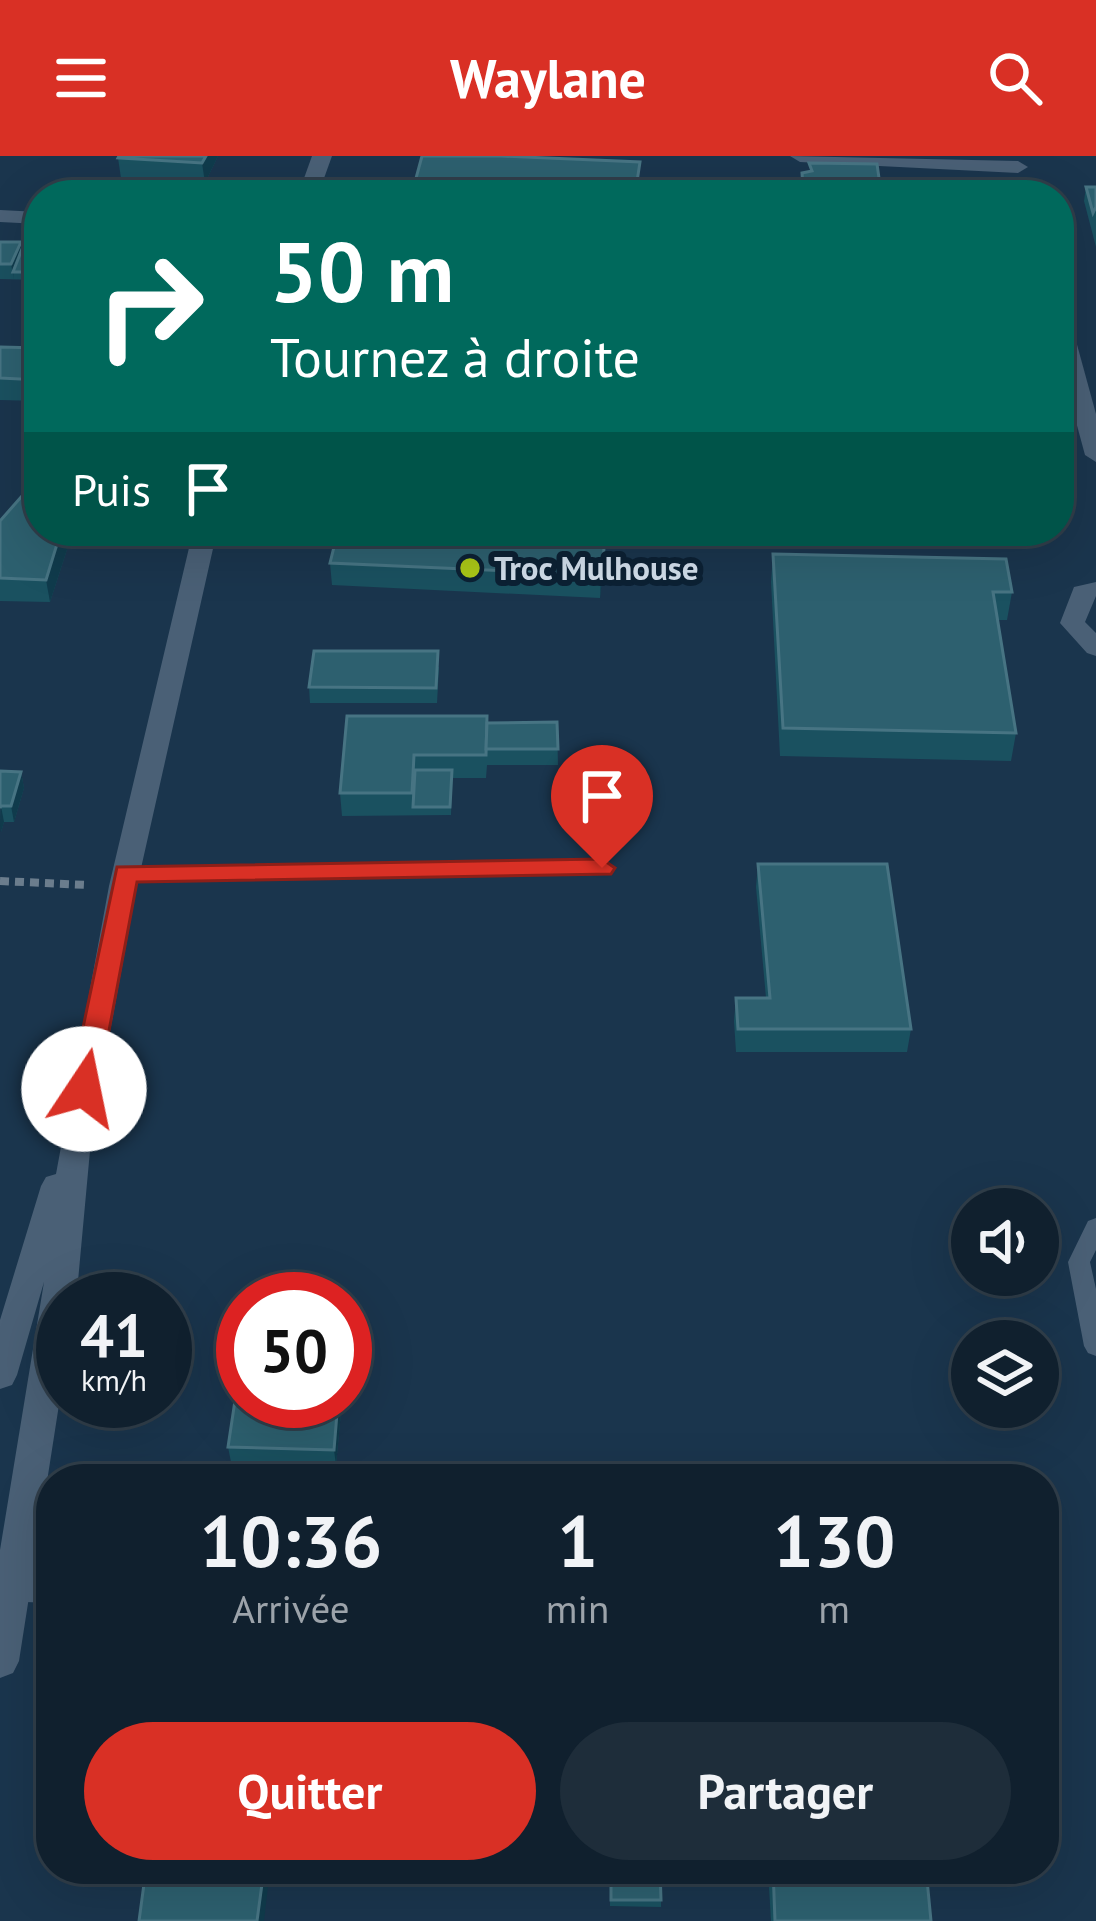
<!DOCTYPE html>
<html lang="fr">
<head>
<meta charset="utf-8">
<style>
  body { margin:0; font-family:"PT Sans",sans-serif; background:#1e2d3a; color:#f1f3f6; height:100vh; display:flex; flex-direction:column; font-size:45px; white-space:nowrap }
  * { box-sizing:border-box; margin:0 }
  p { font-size:39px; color:#9ca3aa }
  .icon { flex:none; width:66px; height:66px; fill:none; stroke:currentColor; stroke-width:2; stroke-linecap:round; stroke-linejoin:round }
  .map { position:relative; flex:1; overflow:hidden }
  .side { position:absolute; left:36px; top:1308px; width:1023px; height:420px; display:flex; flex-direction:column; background:#10202e; border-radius:48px; box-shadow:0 12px 48px #0002,0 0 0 3px #303e4a }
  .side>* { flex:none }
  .banner { position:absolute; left:24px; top:24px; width:1050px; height:366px; border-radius:48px; box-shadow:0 12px 48px #0002,0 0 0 3px #303e4a; background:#00695c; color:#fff; overflow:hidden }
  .fabs { position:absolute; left:951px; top:1032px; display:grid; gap:24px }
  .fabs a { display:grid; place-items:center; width:108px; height:108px; border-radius:50%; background:#10202e; box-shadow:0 12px 48px #0002,0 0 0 3px #303e4a; font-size:60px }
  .speed { position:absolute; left:36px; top:1116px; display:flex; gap:24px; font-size:60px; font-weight:700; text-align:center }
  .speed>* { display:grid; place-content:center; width:156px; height:156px; border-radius:50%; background:#10202e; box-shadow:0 12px 48px #0002,0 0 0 3px #303e4a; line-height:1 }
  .speed small { font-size:30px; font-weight:400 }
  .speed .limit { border:18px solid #d22; background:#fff; color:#111 }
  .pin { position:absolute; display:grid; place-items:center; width:102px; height:102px; color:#fff; margin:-123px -51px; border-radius:50% 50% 50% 0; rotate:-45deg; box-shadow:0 0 12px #0007 }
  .pin .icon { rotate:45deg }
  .me { position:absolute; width:132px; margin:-66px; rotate:11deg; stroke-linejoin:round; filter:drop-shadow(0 0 9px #0008) }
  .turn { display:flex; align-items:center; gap:42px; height:252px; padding:0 48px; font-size:54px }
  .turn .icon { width:156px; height:156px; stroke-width:2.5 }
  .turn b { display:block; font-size:84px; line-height:102px }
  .then { display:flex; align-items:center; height:114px; padding:0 48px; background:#0003; gap:24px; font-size:45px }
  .eta { display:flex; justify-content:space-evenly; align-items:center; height:204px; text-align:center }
  .eta b { font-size:72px; font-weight:700; line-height:84px }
  .cta { display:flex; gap:24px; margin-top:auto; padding:24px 48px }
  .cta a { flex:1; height:138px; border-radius:72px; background:#d93025; color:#fff; font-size:48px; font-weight:700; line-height:138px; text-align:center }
  .cta a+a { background:#1e2d3a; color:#f1f3f6 }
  header { display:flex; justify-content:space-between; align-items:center; height:156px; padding:0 48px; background:#d93025; color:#fff; font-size:54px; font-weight:700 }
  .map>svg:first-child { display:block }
  .built { fill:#1a354d; fill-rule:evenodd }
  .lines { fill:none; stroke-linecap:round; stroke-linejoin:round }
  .path { stroke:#6b7d8d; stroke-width:8; stroke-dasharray:9 6; stroke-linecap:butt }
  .lane { fill:#4a6076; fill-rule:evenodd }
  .street { fill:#4a6076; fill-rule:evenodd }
  .secondary { fill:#4a6076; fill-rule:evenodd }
  .wall { fill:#1a5160 }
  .shaded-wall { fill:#103b4c }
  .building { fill:#2d606f; stroke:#477483; stroke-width:3 }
  .route { fill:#d93025; stroke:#8d1f18; stroke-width:3 }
  .poi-dot { fill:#aac717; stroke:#0c2134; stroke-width:4.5 }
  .labels { text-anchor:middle; stroke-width:12; stroke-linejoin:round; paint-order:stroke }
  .poi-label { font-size:33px; font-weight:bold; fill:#d1deeb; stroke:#0c2134; text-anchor:start }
</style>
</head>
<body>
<header><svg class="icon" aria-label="menu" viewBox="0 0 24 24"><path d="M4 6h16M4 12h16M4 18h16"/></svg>Waylane<svg class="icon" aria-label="search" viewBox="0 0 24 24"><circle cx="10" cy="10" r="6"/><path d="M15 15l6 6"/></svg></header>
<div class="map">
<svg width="1096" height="1765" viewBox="0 0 1096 1765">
  <rect width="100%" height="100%" fill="#162b3e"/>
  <path class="built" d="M0,0H1096V1765H0ZM39,39H1059V375H39ZM972,1053H1038V1119H972ZM63,1143H165V1245H63ZM243,1143H345V1245H243ZM972,1185H1038V1251H972ZM51,1323H1044V1713H51Z"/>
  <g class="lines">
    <polyline class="path" points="0,725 88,729"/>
    <g class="lane">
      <polygon points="602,705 612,712 602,719 126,725 116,718 126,711"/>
      <polygon points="1096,1062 1096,1094 1090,1106 1096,1133 1096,1200 1088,1197 1084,1190 1068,1106 1088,1065"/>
    </g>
    <g class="street">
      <polygon points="790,0 1018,5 1028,11 1018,17 800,6"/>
      <polygon points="0,54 39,56 39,68 0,66"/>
      <polygon points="1059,157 1070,163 1096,258 1096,306 1085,299 1059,203"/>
      <polygon points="1096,426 1096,440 1085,466 1096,477 1096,500 1087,497 1060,467 1074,431"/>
      <polygon points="0,1413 51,1415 51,1447 0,1445"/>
    </g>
    <g class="secondary">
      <polygon points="312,0 332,0 318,39 298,39"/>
      <polygon points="193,375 217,375 137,730 92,973 77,1136 75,1143 63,1143 63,1223 19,1505 13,1517 0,1522 0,1394 44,1126 17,1219 12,1229 0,1233 0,1164 41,1030 46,1021 56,1018 109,730"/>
    </g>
  </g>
  <g class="wall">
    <polygon points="218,0 205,27 121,22 118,2"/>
    <polygon points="1086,31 1096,31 1096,91 1084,45"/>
    <polygon points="0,86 22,93 39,94 39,124 0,123"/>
    <polygon points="0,191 39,192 39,245 0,244"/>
    <polygon points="0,365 39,375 73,375 50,446 0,445"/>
    <polygon points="338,375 607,375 600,442 332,429 330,407"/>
    <polygon points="775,375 1015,375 1012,390 776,389"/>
    <polygon points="773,398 1012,436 1007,464 998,464 1016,577 1011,605 780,600 771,426"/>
    <polygon points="439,511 437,547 310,547 309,531"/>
    <polygon points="347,560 487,567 557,566 558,609 487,609 486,622 452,622 451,659 342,660 340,637"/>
    <polygon points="0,615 21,616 24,632 14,666 4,666 1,676"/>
    <polygon points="758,708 911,873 907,896 736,896 734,865 736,842 766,842 756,731"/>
    <polygon points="341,1256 336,1309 231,1306 228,1291"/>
    <polygon points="610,1713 661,1744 661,1751 610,1750"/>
    <polygon points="768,1713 926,1713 931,1765 771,1765"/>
  </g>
  <g class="shaded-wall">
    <polygon points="206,0 218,0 205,27 202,7"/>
    <polygon points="879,22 878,37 873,39 859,39 860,31"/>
    <polygon points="21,86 23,101 13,116 14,123 11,108"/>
    <polygon points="61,375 73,375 50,446 46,424"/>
    <polygon points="606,375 607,378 600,442 601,419"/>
    <polygon points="21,616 24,632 14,666 11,650"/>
    <polygon points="1,650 4,666 1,676 0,670"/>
    <polygon points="338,1245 341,1256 336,1309 334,1294"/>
    <polygon points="264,1713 270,1713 264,1765 257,1765"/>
  </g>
  <g class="building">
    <polygon points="119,0 206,0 202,7 118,2"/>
    <polygon points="422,0 501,0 640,6 635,39 458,39 412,37"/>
    <polygon points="809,7 877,8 879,22 860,31 866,32 867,39 851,39 850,33 803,32 802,17 812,15"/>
    <polygon points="742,31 850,33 851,39 742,39"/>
    <polygon points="1086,31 1096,31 1096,51 1093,57"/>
    <polygon points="0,86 21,86 11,108 0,108"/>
    <polygon points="22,93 39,94 39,116 13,116"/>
    <polygon points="0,191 39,192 39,224 0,222"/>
    <polygon points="29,332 39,332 39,375 61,375 46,424 0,422 0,365"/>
    <polygon points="338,375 606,375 601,419 330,407"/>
    <polygon points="773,398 1006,403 1012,436 993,436 1016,577 783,572"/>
    <polygon points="314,495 438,495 436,532 309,531"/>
    <polygon points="347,560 487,560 486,599 414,599 412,637 340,637"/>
    <polygon points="557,566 558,593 486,593 487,567"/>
    <polygon points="415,614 452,614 450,651 413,651"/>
    <polygon points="0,615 21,616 11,650 1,650 0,652"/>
    <polygon points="758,708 887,708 911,873 738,873 736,842 770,842"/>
    <polygon points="236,1238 243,1239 243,1245 338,1245 334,1294 228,1291"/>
    <polygon points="106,1320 192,1322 106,1323"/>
    <polygon points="146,1713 264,1713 257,1765 139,1765"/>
    <polygon points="611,1713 660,1713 661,1744 611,1744"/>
    <polygon points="773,1713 926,1713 931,1765 775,1765"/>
  </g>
  <polygon class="route" points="602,703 615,712 611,718 137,726 98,933 84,943 70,933 117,711"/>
  <circle class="poi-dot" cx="470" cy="412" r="12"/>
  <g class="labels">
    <g class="poi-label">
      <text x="494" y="424">Troc Mulhouse</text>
    </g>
  </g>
</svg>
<div class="fabs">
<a><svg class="icon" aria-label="sound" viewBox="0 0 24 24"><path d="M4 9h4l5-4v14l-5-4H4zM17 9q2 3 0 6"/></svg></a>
<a><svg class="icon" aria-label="layers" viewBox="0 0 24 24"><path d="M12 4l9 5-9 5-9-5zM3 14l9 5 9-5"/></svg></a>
</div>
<div class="speed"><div>41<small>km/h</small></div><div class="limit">50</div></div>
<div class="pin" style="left:602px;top:712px;background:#d93025"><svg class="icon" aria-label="arrive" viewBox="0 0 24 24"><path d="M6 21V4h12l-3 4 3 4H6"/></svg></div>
<svg class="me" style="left:84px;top:933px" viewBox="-20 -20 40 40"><circle r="19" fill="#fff"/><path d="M0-13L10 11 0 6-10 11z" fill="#d93025"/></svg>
<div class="banner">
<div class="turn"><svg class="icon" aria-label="right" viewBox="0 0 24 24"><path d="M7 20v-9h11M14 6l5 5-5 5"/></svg><div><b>50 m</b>Tournez à droite</div></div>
<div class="then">Puis<svg class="icon" aria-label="arrive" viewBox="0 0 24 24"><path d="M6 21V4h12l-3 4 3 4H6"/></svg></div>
</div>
<section class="side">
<div class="eta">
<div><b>10:36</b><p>Arrivée</p></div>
<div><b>1</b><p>min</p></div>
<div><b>130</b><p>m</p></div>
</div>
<div class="cta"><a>Quitter</a><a>Partager</a></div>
</section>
</div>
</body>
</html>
